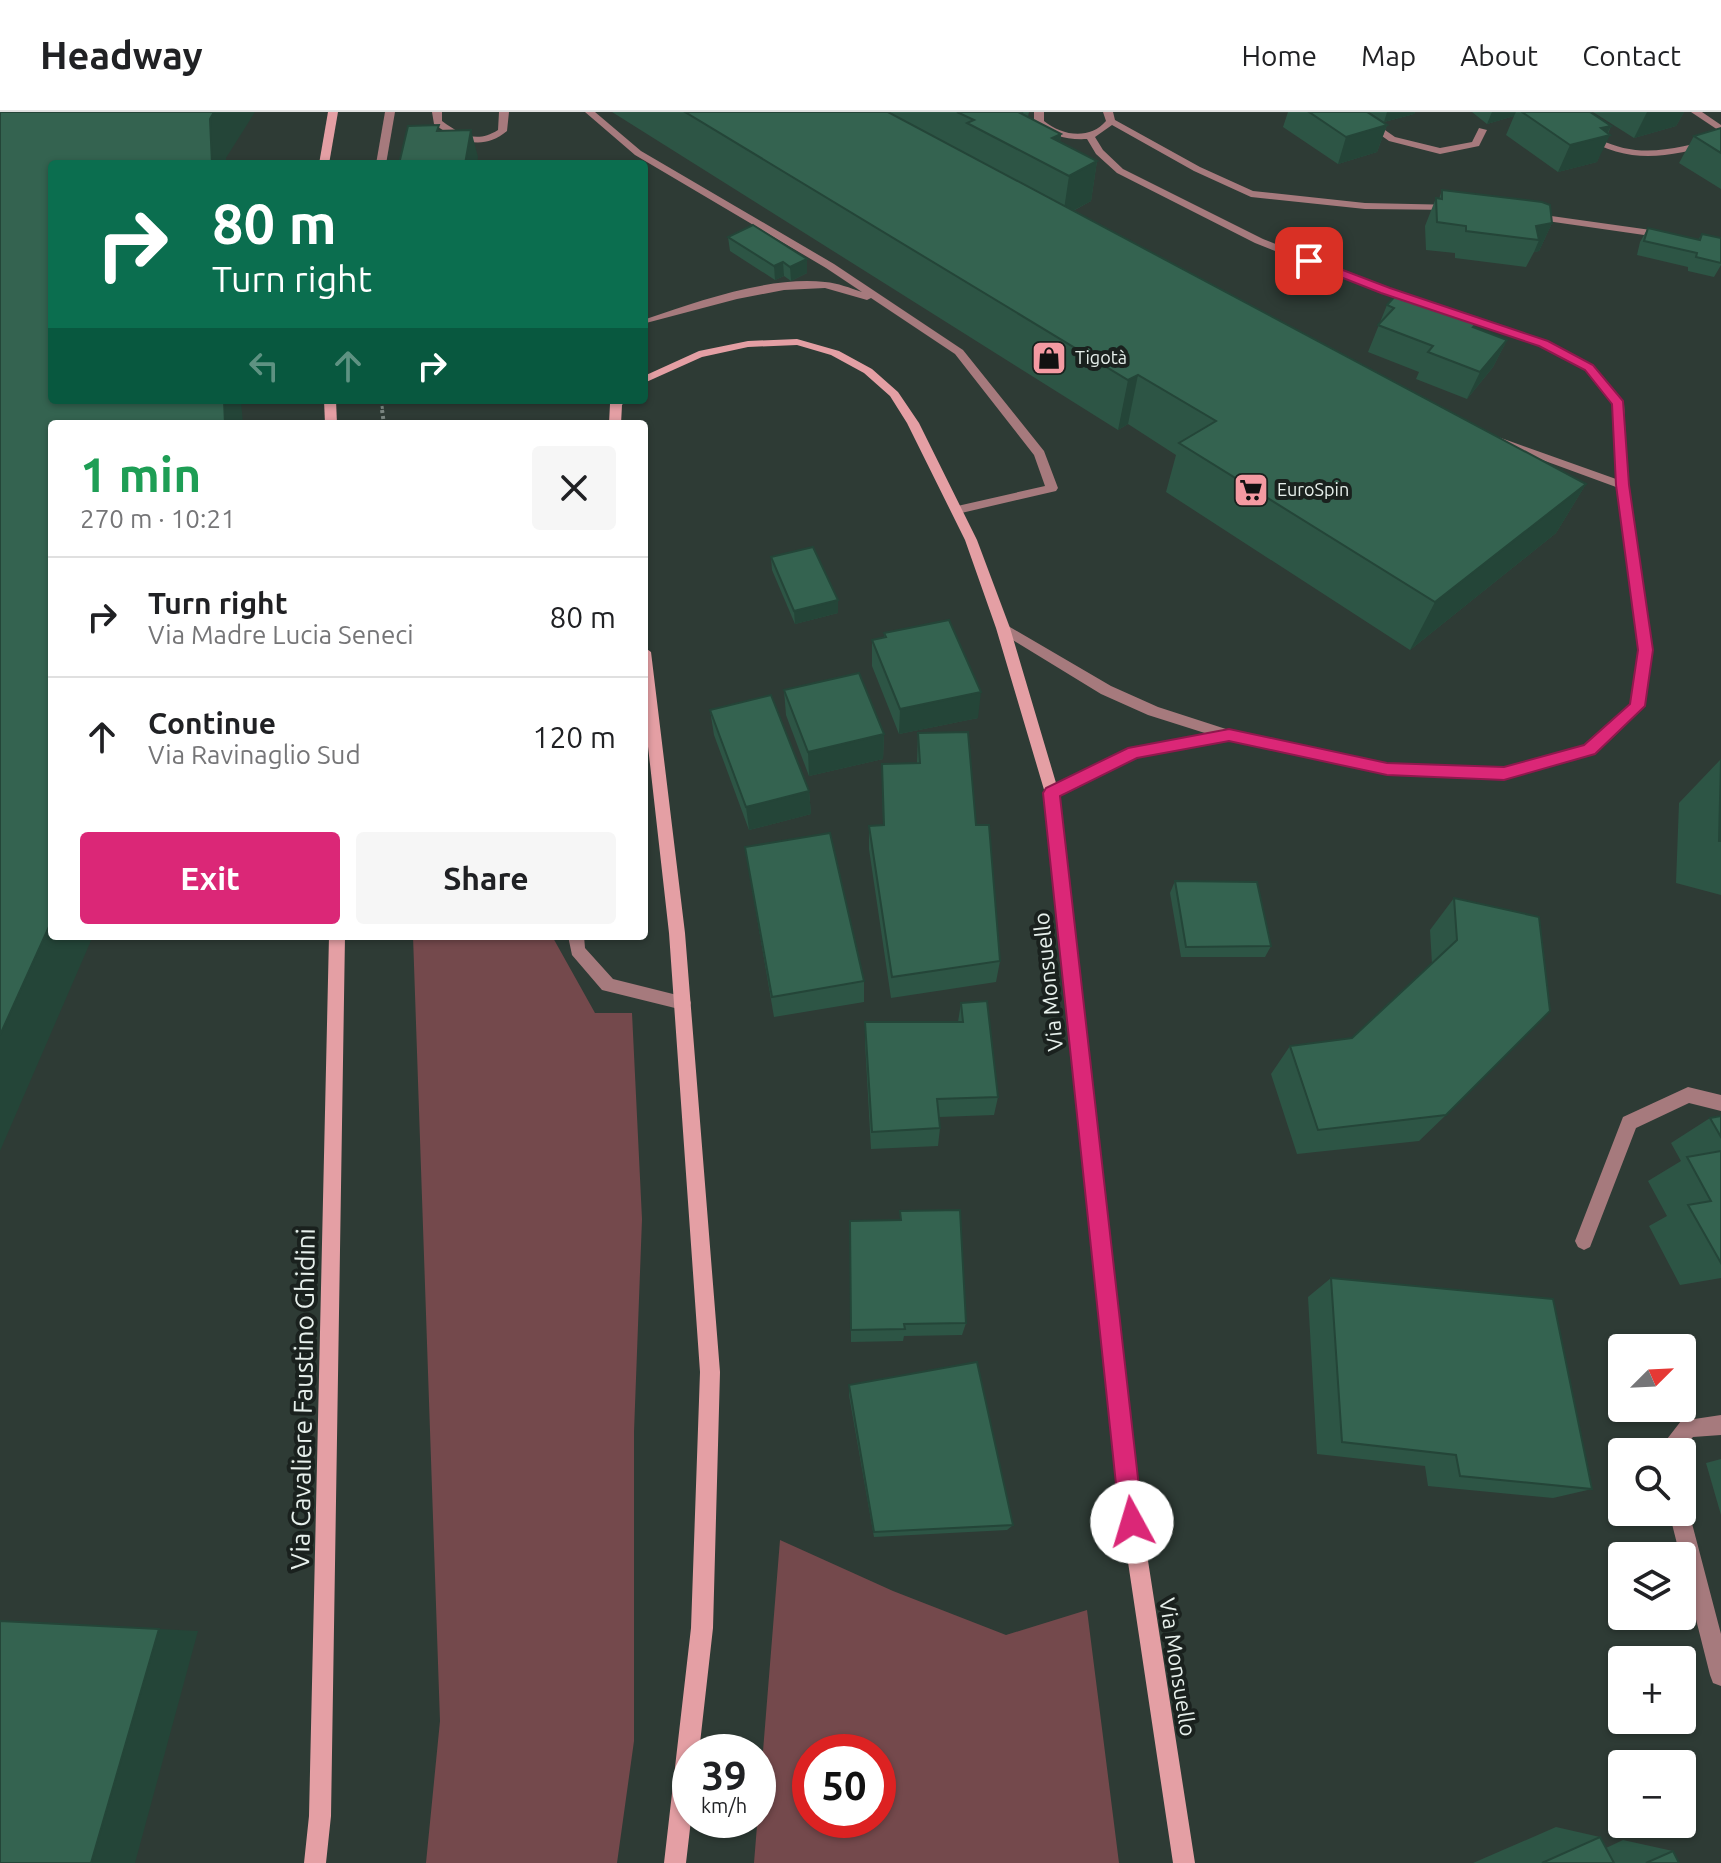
<!DOCTYPE html>
<html lang="en">
<head>
<meta charset="utf-8">
<style>
  body { margin:0; font-family:Ubuntu,sans-serif; background:#f6f6f6; color:#202124; height:100vh; display:flex; flex-direction:column; font-size:30px; white-space:nowrap }
  * { box-sizing:border-box; margin:0 }
  p { font-size:26px; color:#757577 }
  .icon { flex:none; width:44px; height:44px; fill:none; stroke:currentColor; stroke-width:2; stroke-linecap:round; stroke-linejoin:round }
  .map { position:relative; flex:1; overflow:hidden }
  .side { position:absolute; left:48px; top:308px; width:600px; height:520px; display:flex; flex-direction:column; background:#fff; border-radius:8px; box-shadow:0 2px 6px #0004 }
  .side>* { flex:none }
  .banner { position:absolute; left:48px; top:48px; width:600px; height:244px; border-radius:8px; box-shadow:0 2px 6px #0004; background:#0b6e4f; color:#fff; overflow:hidden }
  .needle { width:52px; rotate:66deg }
  .buttons { position:absolute; left:1608px; top:1222px; display:grid; gap:16px }
  .buttons a { display:grid; place-items:center; width:88px; height:88px; border-radius:8px; background:#fff; box-shadow:0 2px 6px #0004; font-size:40px }
  .speed { position:absolute; left:672px; top:1622px; display:flex; gap:16px; font-size:40px; font-weight:700; text-align:center }
  .speed>* { display:grid; place-content:center; width:104px; height:104px; border-radius:50%; background:#fff; box-shadow:0 2px 6px #0004; line-height:1 }
  .speed small { font-size:20px; font-weight:400 }
  .speed .limit { border:12px solid #d22; background:#fff; color:#111 }
  .pin { position:absolute; display:grid; place-items:center; width:68px; height:68px; color:#fff; margin:-34px; border-radius:16px; box-shadow:0 4px 12px #0006 }
  .me { position:absolute; width:88px; margin:-44px; rotate:354deg; stroke-linejoin:round; filter:drop-shadow(0 0 6px #0008) }
  .turn { display:flex; align-items:center; gap:28px; height:168px; padding:0 32px; font-size:36px }
  .turn .icon { width:104px; height:104px; stroke-width:2.5 }
  .turn b { display:block; font-size:56px; line-height:68px }
  .lanes { display:flex; align-items:center; height:76px; padding:0 32px; background:#0003; justify-content:center; gap:40px; direction:ltr }
  .lanes .off { opacity:.35 }
  .round { display:grid; place-items:center; flex:none; width:84px; height:84px; border-radius:8px; background:#f6f6f6 }
  .overview { display:flex; align-items:center; justify-content:space-between; height:136px; padding:0 32px }
  h1 { font-size:48px; font-weight:600; line-height:60px; color:#1e9e55 }
  .button { display:flex; gap:16px; margin-top:auto; padding:16px 32px }
  .button a { flex:1; height:92px; border-radius:8px; background:#db2777; color:#fff; font-size:32px; font-weight:600; line-height:92px; text-align:center }
  .button a+a { background:#f6f6f6; color:#202124 }
  ul { padding:0; list-style:none }
  li { display:flex; align-items:center; gap:24px; height:120px; padding:0 32px; border-top:2px solid #e0e0e0 }
  li div { flex:1 }
  li b { display:block; font-size:30px }
  li em { font-style:normal }
  header { display:flex; align-items:center; gap:48px; box-sizing:border-box; height:112px; padding:0 40px; background:#fff; border-bottom:2px solid #e0e0e0 }
  header strong { font-size:38px }
  nav { display:flex; gap:44px; margin-inline-start:auto; font-size:28px }
  .map>svg:first-child { display:block }
  .green { fill:#74494c; fill-rule:evenodd }
  .lines { fill:none; stroke-linecap:round; stroke-linejoin:round }
  .path-far1 { stroke:#7b8782; stroke-width:3; stroke-dasharray:3 3; stroke-linecap:butt }
  .path { stroke:#7b8782; stroke-width:4; stroke-dasharray:3 3; stroke-linecap:butt }
  .lane { fill:#a67a7d; fill-rule:evenodd }
  .street { fill:#a67a7d; fill-rule:evenodd }
  .secondary { fill:#e49fa4; fill-rule:evenodd }
  .wall { fill:#2d5545 }
  .shaded-wall { fill:#244538 }
  .building { fill:#346350; stroke:#244538; stroke-width:2 }
  .route { fill:#db2777; stroke:#8e194d; stroke-width:2 }
  .labels { text-anchor:middle; stroke-width:8; stroke-linejoin:round; paint-order:stroke }
  .far-poi-label { font-size:18px; fill:#e7f0ec; stroke:#1a211e; text-anchor:start }
  .street-label { font-size:22px; fill:#e7f0ec; stroke:#1a211e }
  .near-street-label { font-size:26px; fill:#e7f0ec; stroke:#1a211e }
</style>
</head>
<body>
<header>
<strong>Headway</strong>
<nav><a>Home</a><a>Map</a><a>About</a><a>Contact</a></nav>
</header>
<div class="map">
<svg width="1721" height="1751" viewBox="0 0 1721 1751">
  <rect width="100%" height="100%" fill="#2e3b35"/>
  <g class="green">
    <polygon points="413,824 552,824 595,901 632,901 642,1107 634,1320 634,1629 617,1751 426,1751 440,1609"/>
    <path d="M780,1428L893,1479L1006,1523L1087,1498L1119,1751H754ZM810,1640H878V1708H810Z"/>
  </g>
  <g class="lines">
    <polyline class="path-far1" points="381,288 383,300"/>
    <polyline class="path" points="382,298 384,312"/>
    <g class="lane">
      <polygon points="385,0 395,0 386,52 376,52"/>
      <path d="M585,0H595L641,39L834,152L963,238L1044,339L1058,376L1056,379L957,402L953,401V395L1045,374L1034,343L955,242L871,186L867,188L825,176L784,178L737,187L646,211V207C699,189 769,164 825,170C838,171 850,176 862,180L826,156L635,43Z"/>
      <polygon points="568,824 584,824 585,836 613,867 689,886 691,891 689,896 683,898 602,878 572,843"/>
    </g>
    <g class="street">
      <path d="M432,0H442V9C460,22 476,32 498,18L499,0H509L507,19C482,40 457,29 434,12Z"/>
      <path d="M1034,0H1044V9C1062,24 1090,28 1106,9L1103,0H1113L1115,8L1200,55L1253,79L1365,91L1458,93V97L1455,98L1365,97L1251,85L1194,59L1112,13L1095,25L1103,38L1123,57L1263,127L1389,177L1548,230L1593,254L1624,292L1628,373L1652,538L1644,594L1595,642L1504,668L1387,663L1228,628L1137,646L1057,685H1047L1045,681L1047,677L1129,637L1208,622L1148,603L1101,582L998,519V513L1003,511L1111,574L1158,595L1229,618L1387,651L1504,656L1585,634L1630,592L1638,538L1616,375L1491,329L1497,325L1501,326L1616,367L1612,292L1585,258L1540,234L1381,181L1255,131L1117,61L1096,42L1087,27C1067,28 1049,24 1034,10Z"/>
      <polygon points="1348,0 1359,0 1395,25 1440,36 1472,30 1479,16 1487,18 1479,34 1440,42 1389,29"/>
      <path d="M1543,0C1564,0 1581,18 1599,27C1640,48 1678,36 1721,25V31C1666,45 1632,54 1581,24C1568,17 1554,9 1543,0Z"/>
      <polygon points="1691,0 1702,0 1721,13 1721,20"/>
      <polygon points="1530,101 1665,120 1670,123 1665,126 1526,106 1526,102"/>
      <polygon points="1688,975 1721,983 1721,999 1689,991 1636,1016 1590,1135 1584,1138 1578,1135 1575,1129 1623,1005"/>
      <polygon points="1721,1303 1721,1323 1693,1325 1680,1340 1657,1340 1681,1309"/>
      <polygon points="1682,1391 1686,1393 1689,1400 1721,1522 1721,1574 1713,1571 1710,1563 1669,1400 1682,1400"/>
    </g>
    <g class="secondary">
      <polygon points="328,0 338,0 329,52 319,52"/>
      <polygon points="797,227 839,239 872,257 898,280 919,311 977,428 1010,516 1059,681 1142,1410 1195,1751 1173,1751 1122,1410 1045,681 996,516 965,428 907,311 890,284 864,261 831,243 797,233 748,235 702,245 644,271 644,264 699,239 748,229"/>
      <polygon points="324,288 336,288 337,312 325,312"/>
      <polygon points="613,288 626,288 622,293 621,312 609,312 610,292"/>
      <polygon points="644,535 651,540 685,821 720,1260 713,1516 699,1640 690,1640 691,1708 686,1751 664,1751 691,1516 700,1260 669,821 644,599"/>
      <polygon points="329,824 345,824 331,1704 326,1751 304,1751 309,1704"/>
    </g>
  </g>
  <g class="wall">
    <polygon points="612,0 1029,0 1028,5 1061,22 1060,30 1097,49 1091,89 1073,99 1586,372 1556,421 1410,538 1166,380 1176,343 1128,312 1118,318"/>
    <polygon points="1288,0 1367,0 1387,13 1377,40 1338,52 1283,15"/>
    <polygon points="1369,0 1415,0 1414,2 1384,10"/>
    <polygon points="1472,0 1590,0 1611,14 1597,50 1558,60 1506,23 1514,4 1487,12"/>
    <polygon points="1593,0 1684,0 1676,14 1634,26"/>
    <polygon points="1721,16 1721,77 1679,51 1694,24"/>
    <polygon points="1442,78 1552,111 1539,139 1534,140 1526,155 1455,146 1455,141 1426,138 1425,114 1436,86 1439,87"/>
    <polygon points="1648,116 1698,128 1702,122 1721,126 1721,153 1714,165 1688,159 1688,155 1637,143 1640,130"/>
    <polygon points="728,125 807,161 791,169 784,164 775,168 730,139"/>
    <polygon points="1387,193 1475,216 1507,228 1493,255 1467,287 1416,267 1419,260 1368,240"/>
    <polygon points="771,445 838,488 838,501 795,512 772,458"/>
    <polygon points="884,521 978,606 899,622 872,554 872,528 884,526"/>
    <polygon points="784,578 884,622 883,647 809,664 786,603"/>
    <polygon points="710,598 809,679 811,702 749,718 714,623"/>
    <polygon points="918,621 976,713 1000,849 996,870 891,886 869,737 869,714 883,714 882,652 917,651"/>
    <polygon points="1721,647 1721,783 1676,771 1679,691"/>
    <polygon points="745,735 864,869 864,890 774,905"/>
    <polygon points="1175,769 1271,834 1265,845 1181,845 1170,781"/>
    <polygon points="1454,786 1539,805 1446,1003 1419,1029 1297,1042 1271,962 1290,934 1352,926 1432,852 1430,818"/>
    <polygon points="961,891 998,985 994,1003 939,1005 940,1016 938,1034 871,1037 865,930 865,910 958,910"/>
    <polygon points="1721,1004 1721,1166 1680,1173 1649,1114 1667,1104 1648,1069 1681,1049 1671,1031 1710,1006"/>
    <polygon points="900,1099 966,1211 962,1223 904,1224 903,1229 851,1230 850,1109 900,1108"/>
    <polygon points="1331,1166 1592,1377 1553,1386 1428,1374 1425,1354 1317,1342 1308,1185"/>
    <polygon points="849,1273 1013,1413 1007,1418 874,1425 849,1283"/>
    <polygon points="1721,1347 1721,1403 1706,1351"/>
    <polygon points="1556,1715 1600,1725 1606,1736 1623,1728 1673,1739 1679,1751 1473,1751"/>
  </g>
  <g class="shaded-wall">
    <polygon points="214,0 255,0 226,46 226,52 212,52 210,7"/>
    <polygon points="1387,0 1415,0 1414,2 1384,10"/>
    <polygon points="1492,0 1516,0 1514,4 1487,12"/>
    <polygon points="1647,0 1684,0 1676,14 1634,26"/>
    <polygon points="1387,13 1377,40 1338,52 1346,25"/>
    <polygon points="1611,14 1606,24 1610,23 1597,50 1558,60 1570,33 1601,16"/>
    <polygon points="471,18 478,45 477,52 465,52"/>
    <polygon points="1061,22 1056,58 1052,26"/>
    <polygon points="1097,49 1091,89 1063,104 1069,64"/>
    <polygon points="1552,111 1539,139 1534,140 1539,128 1536,114"/>
    <polygon points="807,147 807,161 791,169 790,155"/>
    <polygon points="783,150 784,164 775,168 774,154"/>
    <polygon points="644,195 647,214 644,217"/>
    <polygon points="1507,228 1493,255 1467,287 1480,260"/>
    <polygon points="1138,263 1128,312 1118,318 1128,268"/>
    <polygon points="224,288 241,288 243,312 225,312"/>
    <polygon points="1586,372 1556,421 1410,538 1435,490"/>
    <polygon points="838,488 838,501 795,512 794,499"/>
    <polygon points="981,580 978,606 899,622 900,597"/>
    <polygon points="884,622 883,647 809,664 808,640"/>
    <polygon points="809,679 811,702 749,718 746,695"/>
    <polygon points="52,808 52,824 93,824 0,1039 0,923"/>
    <polygon points="159,1517 198,1519 135,1751 91,1751"/>
  </g>
  <g class="building">
    <polygon points="0,0 214,0 210,7 212,52 52,52 52,288 224,288 225,312 52,312 52,808 0,923"/>
    <polygon points="685,0 888,0 1586,372 1435,490 1179,331 1216,309 1138,263 1128,268"/>
    <polygon points="957,0 1023,0 1020,1 1061,22 1052,26 1097,49 1069,64 967,11 974,8"/>
    <polygon points="1309,0 1367,0 1387,13 1346,25"/>
    <polygon points="1522,0 1590,0 1611,14 1601,16 1610,23 1570,33"/>
    <polygon points="439,13 437,19 471,18 465,52 399,52 408,14"/>
    <polygon points="1721,16 1721,41 1694,24"/>
    <polygon points="1442,78 1542,90 1550,93 1552,111 1536,114 1539,128 1466,119 1466,114 1437,110 1436,86 1442,87"/>
    <polygon points="753,113 807,147 790,155 783,150 774,154 728,125"/>
    <polygon points="1648,116 1700,128 1702,122 1721,126 1721,151 1696,145 1697,141 1644,129"/>
    <polygon points="1398,181 1477,211 1473,215 1507,228 1480,260 1428,240 1433,234 1378,213 1394,196 1387,193"/>
    <polygon points="813,435 838,488 794,499 771,445"/>
    <polygon points="949,508 981,580 900,597 872,528 886,525 884,521"/>
    <polygon points="859,561 884,622 808,640 784,578"/>
    <polygon points="771,583 809,679 746,695 710,598"/>
    <polygon points="968,620 976,713 989,713 1000,849 892,865 869,714 884,713 882,652 920,651 918,621"/>
    <polygon points="1721,647 1721,729 1719,729"/>
    <polygon points="830,721 864,869 772,885 745,735"/>
    <polygon points="1175,769 1257,770 1271,834 1186,835"/>
    <polygon points="1454,786 1539,805 1550,899 1446,1003 1318,1018 1290,934 1352,926 1457,828"/>
    <polygon points="987,889 998,985 937,987 940,1016 872,1020 865,910 963,910 961,891"/>
    <polygon points="1721,1004 1721,1025 1710,1006"/>
    <polygon points="1721,1039 1721,1151 1688,1093 1711,1089 1687,1045"/>
    <polygon points="960,1098 966,1211 904,1212 905,1217 851,1218 850,1109 901,1108 900,1099"/>
    <polygon points="1331,1166 1553,1187 1592,1377 1460,1364 1456,1343 1342,1330"/>
    <polygon points="977,1250 1013,1413 874,1420 849,1273"/>
    <polygon points="0,1509 159,1517 91,1751 0,1751"/>
    <polygon points="1600,1725 1614,1751 1542,1751"/>
    <polygon points="1673,1739 1679,1751 1646,1751"/>
  </g>
  <polygon class="route" points="1305,147 1314,147 1390,176 1548,229 1593,253 1623,289 1629,373 1653,538 1645,594 1595,642 1504,668 1387,663 1229,629 1137,646 1060,684 1143,1410 1140,1418 1132,1421 1124,1418 1120,1410 1043,681 1046,676 1128,636 1229,617 1387,651 1504,655 1584,633 1630,592 1638,538 1616,373 1612,292 1585,258 1539,234 1381,181 1305,151"/>
  <defs>
    <g id="shop-square" transform="scale(1.8)"><rect x="-9" y="-9" width="18" height="18" rx="4" fill="#f49aa2" stroke="#1a211e"/><path d="M-5-2.5h2.3a2.7 3.5 0 0 1 5.4 0H5L5.5 6h-11ZM-1.5-2.5h3a1.5 2.3 0 0 0-3 0Z" fill="#111"/></g>
    <g id="supermarket-square" transform="scale(1.8)"><rect x="-9" y="-9" width="18" height="18" rx="4" fill="#f49aa2" stroke="#1a211e"/><path d="M-6-5.5h2.5l.6 2H6L4.5 2H-2.5L-4.4-4H-6ZM-1.5 3.2a1.3 1.3 0 1 0 .1 0ZM3 3.2a1.3 1.3 0 1 0 .1 0Z" fill="#111"/></g>
  </defs>
  <g fill-rule="evenodd">
    <use href="#shop-square" x="1049" y="246"/>
    <use href="#supermarket-square" x="1251" y="378"/>
  </g>
  <g class="labels">
    <g class="far-poi-label">
      <text x="1075" y="252">Tigotà</text>
      <text x="1277" y="384">EuroSpin</text>
    </g>
    <g class="street-label">
      <text transform="translate(1048 870) rotate(-96)" y="8">Via Monsuello</text>
      <text transform="translate(1178 1555) rotate(81)" y="8">Via Monsuello</text>
    </g>
    <g class="near-street-label">
      <text transform="translate(303 1287) rotate(-89)" y="9">Via Cavaliere Faustino Ghidini</text>
    </g>
  </g>
</svg>
<div class="buttons">
<a><svg class="needle" viewBox="-14 -14 28 28"><path d="M0-13l5 13h-10z" fill="#e53935"/><path d="M0 13l5-13h-10z" fill="#757577"/></svg></a>
<a><svg class="icon" aria-label="search" viewBox="0 0 24 24"><circle cx="10" cy="10" r="6"/><path d="M15 15l6 6"/></svg></a>
<a><svg class="icon" aria-label="layers" viewBox="0 0 24 24"><path d="M12 4l9 5-9 5-9-5zM3 14l9 5 9-5"/></svg></a>
<a>+</a>
<a>−</a>
</div>
<div class="speed"><div>39<small>km/h</small></div><div class="limit">50</div></div>
<div class="pin" style="left:1309px;top:149px;background:#d93025"><svg class="icon" aria-label="arrive" viewBox="0 0 24 24"><path d="M6 21V4h12l-3 4 3 4H6"/></svg></div>
<svg class="me" style="left:1132px;top:1410px" viewBox="-20 -20 40 40"><circle r="19" fill="#fff"/><path d="M0-13L10 11 0 6-10 11z" fill="#db2777"/></svg>
<div class="banner">
<div class="turn"><svg class="icon" aria-label="right" viewBox="0 0 24 24"><path d="M7 20v-9h11M14 6l5 5-5 5"/></svg><div><b>80 m</b>Turn right</div></div>
<div class="lanes"><svg class="icon off" aria-label="left" viewBox="0 0 24 24"><path d="M17 20v-9H6M10 6l-5 5 5 5"/></svg><svg class="icon off" aria-label="ahead" viewBox="0 0 24 24"><path d="M12 20V5M6 11l6-6 6 6"/></svg><svg class="icon" aria-label="right" viewBox="0 0 24 24"><path d="M7 20v-9h11M14 6l5 5-5 5"/></svg></div>
</div>
<section class="side">
<div class="overview"><div><h1>1 min</h1><p>270 m · 10:21</p></div><a class="round"><svg class="icon" aria-label="close" viewBox="0 0 24 24"><path d="M6 6l12 12M18 6L6 18"/></svg></a></div>
<ul>
<li><svg class="icon" aria-label="right" viewBox="0 0 24 24"><path d="M7 20v-9h11M14 6l5 5-5 5"/></svg><div><b>Turn right</b><p>Via Madre Lucia Seneci</p></div><em>80 m</em></li>
<li><svg class="icon" aria-label="ahead" viewBox="0 0 24 24"><path d="M12 20V5M6 11l6-6 6 6"/></svg><div><b>Continue</b><p>Via Ravinaglio Sud</p></div><em>120 m</em></li>
</ul>
<div class="button"><a>Exit</a><a>Share</a></div>
</section>
</div>
</body>
</html>
